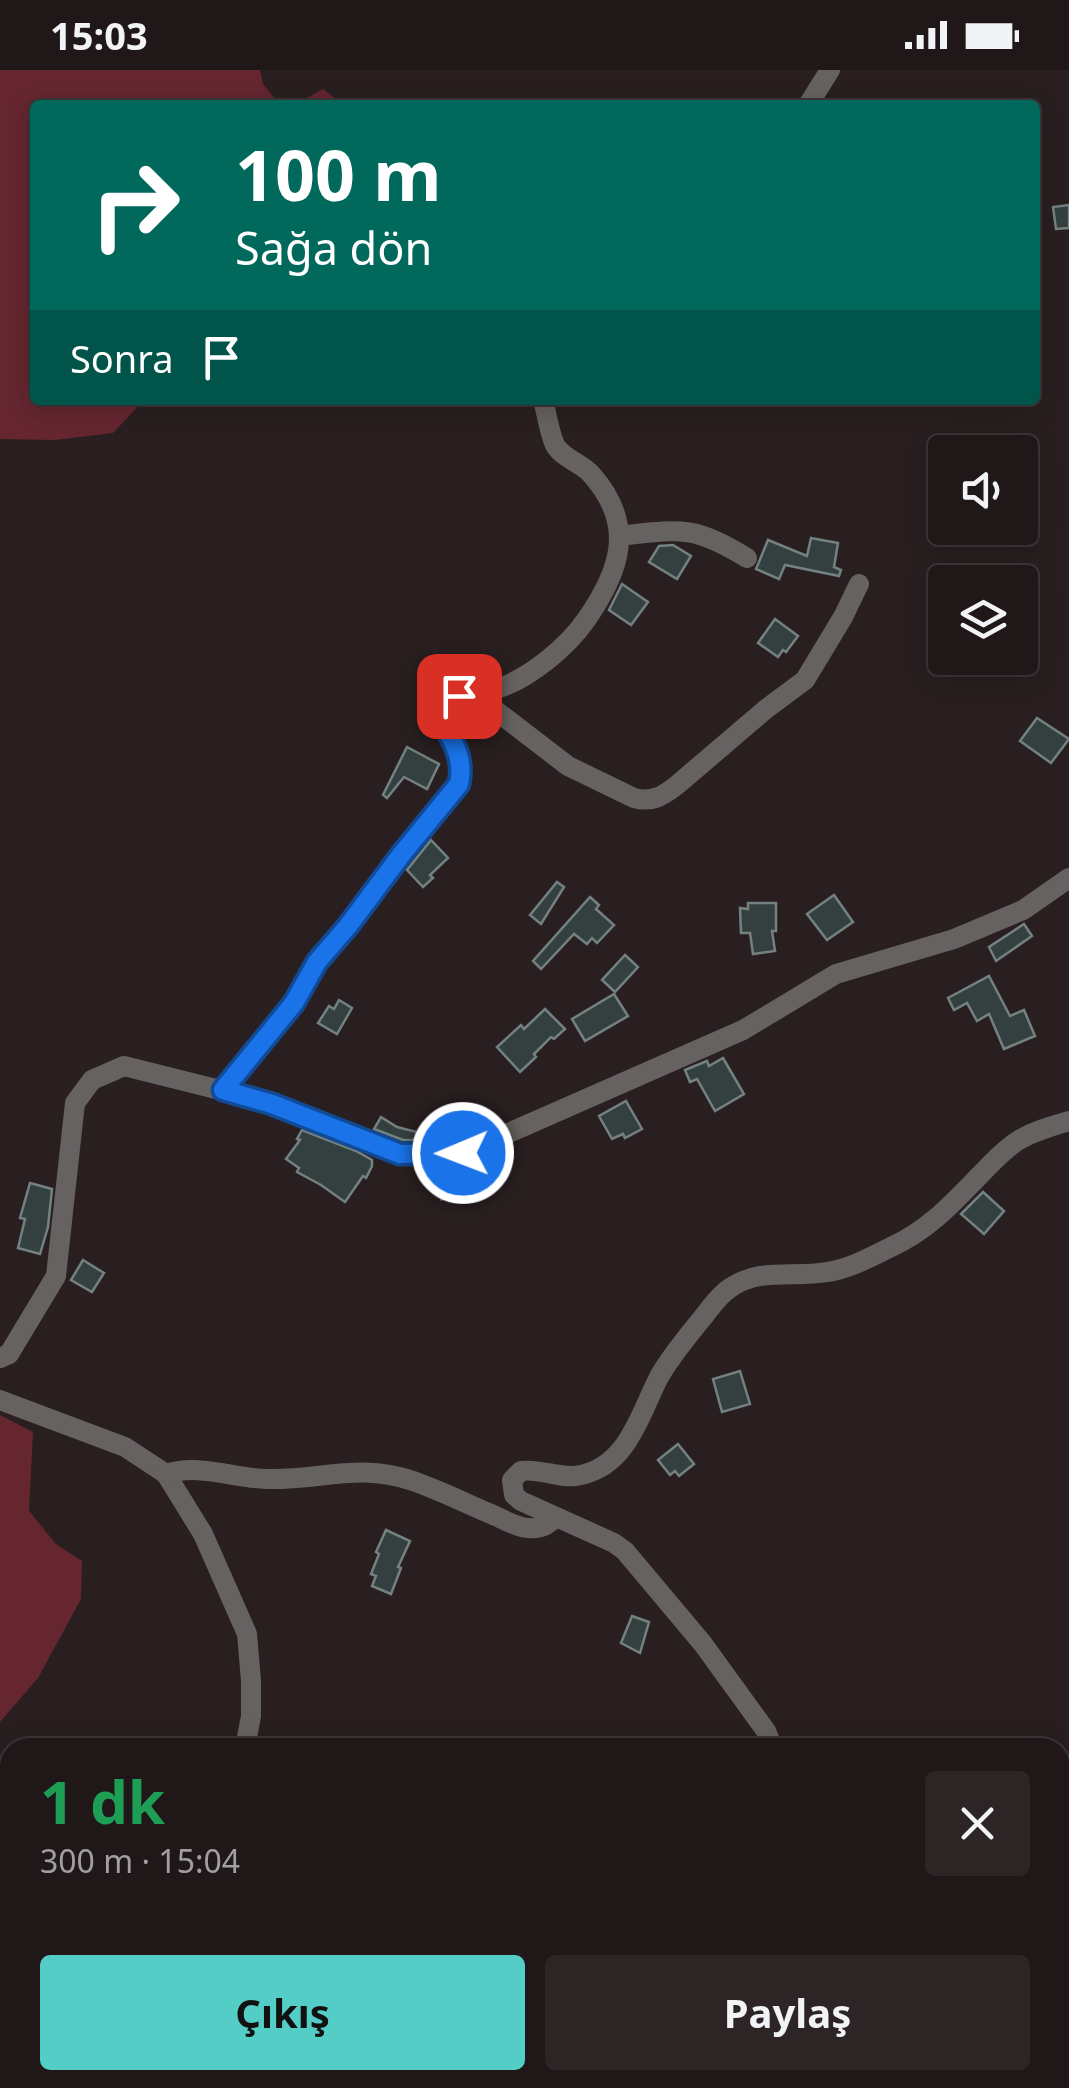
<!DOCTYPE html>
<html lang="tr">
<head>
<meta charset="utf-8">
<style>
  body { margin:0; font-family:"Noto Sans",sans-serif; background:#2c2425; color:#f1f3f6; height:100vh; display:flex; flex-direction:column; font-size:38px; white-space:nowrap }
  * { box-sizing:border-box; margin:0 }
  p { font-size:32px; color:#a19fa2 }
  .icon { flex:none; width:55px; height:55px; fill:none; stroke:currentColor; stroke-width:2; stroke-linecap:round; stroke-linejoin:round }
  .map { position:relative; flex:1; overflow:hidden }
  .panel { position:absolute; left:0px; top:1668px; width:1070px; height:352px; display:flex; flex-direction:column; background:#1f1718; border-radius:30px 30px 0 0; box-shadow:0 5px 25px #0003,0 0 0 2px #3c3637 }
  .panel>* { flex:none }
  .guide { position:absolute; left:30px; top:30px; width:1010px; height:305px; border-radius:10px; box-shadow:0 5px 25px #0003,0 0 0 2px #3c3637; background:#00695c; color:#fff; overflow:hidden }
  .buttons { position:absolute; left:928px; top:365px; display:grid; gap:20px }
  .buttons a { display:grid; place-items:center; width:110px; height:110px; border-radius:10px; background:#1f1718; box-shadow:0 5px 25px #0003,0 0 0 2px #3c3637; font-size:50px }
  .pin { position:absolute; display:grid; place-items:center; width:85px; height:85px; color:#fff; margin:-42px; border-radius:20px; box-shadow:0 5px 15px #0006 }
  .me { position:absolute; width:110px; margin:-55px; rotate:269deg; stroke-linejoin:round; filter:drop-shadow(0 0 8px #0008) }
  .turn { display:flex; align-items:center; gap:35px; height:210px; padding:0 40px; font-size:45px }
  .turn .icon { width:130px; height:130px; stroke-width:2.5 }
  .turn b { display:block; font-size:70px; line-height:85px }
  .then { display:flex; align-items:center; height:95px; padding:0 40px; background:#0003; gap:20px; font-size:38px }
  .round { display:grid; place-items:center; flex:none; width:105px; height:105px; border-radius:10px; background:#2c2425 }
  .head { display:flex; align-items:center; justify-content:space-between; height:170px; padding:0 40px }
  h1 { font-size:60px; font-weight:700; line-height:75px; color:#1e9e55 }
  .cta { display:flex; gap:20px; margin-top:auto; padding:20px 40px }
  .cta a { flex:1; height:115px; border-radius:10px; background:#54cdc6; color:#111; font-size:40px; font-weight:700; line-height:115px; text-align:center }
  .cta a+a { background:#2c2425; color:#f1f3f6 }
  .status { display:flex; justify-content:space-between; align-items:center; height:70px; padding:0 50px; background:#1f1718; direction:ltr }
  .status svg { height:28px; fill:currentColor }
  .map>svg:first-child { display:block }
  .green { fill:#652630 }
  .building { fill:#34403f; stroke:#738180; stroke-width:2.5 }
  .lines { fill:none; stroke-linecap:round; stroke-linejoin:round }
  .path { stroke:#6f6667; stroke-width:2.5; stroke-dasharray:5 5; stroke-linecap:butt }
  .street { stroke:#676262; stroke-width:20 }
  .route-casing { stroke:#114b97; stroke-width:25 }
  .route { stroke:#1a73e8; stroke-width:18 }
</style>
</head>
<body>
<div class="status"><b>15:03</b><svg viewBox="0 0 49 12"><path d="M0 12V9h3v3zM5 12V6h3v6zM10 12V3h3v9zM15 12V0h3v12zM26 1h20v11H26zM47 4h2v5h-2z"/></svg></div>
<div class="map">
<svg width="1069" height="2018" viewBox="0 0 1069 2018">
  <rect width="100%" height="100%" fill="#291f20"/>
  <g class="green">
    <polygon points="0,0 260,0 263,14 280,35 35,35 35,330 144,330 113,363 55,370 0,369"/>
    <polygon points="323,19 343,35 294,35"/>
    <polygon points="0,1345 33,1362 29,1441 56,1474 82,1491 81,1529 38,1608 0,1652"/>
    <polygon points="0,1792 10,1797 10,2010 273,2010 287,2018 0,2018"/>
  </g>
  <g class="building">
    <polygon points="1069,135 1069,158 1056,159 1053,137"/>
    <polygon points="811,468 838,473 834,497 841,500 839,506 785,495 779,509 756,499 768,470 807,486"/>
    <polygon points="673,475 691,486 677,509 649,492 659,476"/>
    <polygon points="622,514 648,532 631,555 609,540"/>
    <polygon points="775,549 798,566 786,582 783,580 778,587 758,573"/>
    <polygon points="1037,648 1069,669 1051,693 1020,671"/>
    <polygon points="407,677 439,694 427,719 404,707 387,728 383,725"/>
    <polygon points="431,770 448,788 430,805 433,808 423,817 407,800"/>
    <polygon points="557,812 564,817 541,854 530,845"/>
    <polygon points="834,825 853,852 827,870 807,844"/>
    <polygon points="590,827 599,835 596,839 614,855 597,873 592,868 587,874 574,864 541,899 533,891"/>
    <polygon points="748,833 776,833 776,861 772,861 775,881 753,884 750,863 741,863 740,838 748,839"/>
    <polygon points="1024,854 1032,866 996,891 989,877"/>
    <polygon points="625,885 638,897 615,922 602,910"/>
    <polygon points="989,906 1010,946 1024,940 1035,966 1004,979 989,944 977,951 967,933 954,940 948,928"/>
    <polygon points="614,924 628,946 585,971 572,949"/>
    <polygon points="339,930 352,938 337,964 318,953 329,936 334,939"/>
    <polygon points="545,939 565,959 554,969 551,967 534,984 536,987 520,1002 497,977 521,955 524,959"/>
    <polygon points="723,988 744,1024 715,1041 697,1009 690,1012 685,1000 707,991 709,996"/>
    <polygon points="626,1031 642,1059 625,1068 623,1064 612,1069 599,1046"/>
    <polygon points="381,1047 397,1057 417,1062 414,1070 403,1070 374,1059"/>
    <polygon points="302,1060 356,1081 372,1090 372,1096 366,1108 363,1106 345,1132 321,1115 297,1102 299,1098 286,1089 300,1070 297,1069"/>
    <polygon points="468,1096 474,1121 442,1129 453,1109 439,1101"/>
    <polygon points="30,1113 52,1119 48,1157 40,1184 18,1178 25,1149 20,1148"/>
    <polygon points="983,1122 1004,1141 984,1164 961,1144"/>
    <polygon points="83,1190 104,1203 92,1222 71,1210"/>
    <polygon points="740,1301 750,1334 722,1342 713,1309"/>
    <polygon points="678,1374 694,1394 679,1406 675,1401 670,1405 658,1390"/>
    <polygon points="386,1460 410,1471 398,1497 401,1498 391,1524 372,1516 376,1506 371,1504 379,1484 376,1482"/>
    <polygon points="632,1546 649,1552 640,1583 621,1573"/>
  </g>
  <g class="lines">
    <g class="path">
      <polyline points="0,1839 10,1838"/>
      <polyline points="304,2010 324,2018"/>
    </g>
    <g class="street">
      <polyline points="808,35 830,0"/>
      <path d="M619,466C680,459 693,455 747,488"/>
      <path d="M460,626L495,640L568,696L634,728C652,733 663,726 677,715L766,639L805,610L843,547L859,514"/>
      <path d="M223,1019L293,933L317,892L348,856L401,785L459,715C464,690 455,674 443,653C445,642 447,634 458,627C470,619 489,622 502,617C532,606 568,576 586,550C621,500 636,454 591,404C581,393 562,388 555,375C549,362 547,344 543,330"/>
      <polyline points="0,1288 9,1284 56,1206 75,1033 92,1010 124,996 272,1033 400,1084 463,1083 743,960 836,904 954,869 1023,840 1069,808"/>
      <polyline points="0,1330 125,1377 166,1404 203,1464 247,1564 251,1611 251,1646 245,1678"/>
      <path d="M166,1404C198,1393 233,1408 266,1409C319,1411 358,1392 413,1411C439,1420 465,1433 491,1444C503,1449 515,1457 528,1458C539,1459 548,1456 555,1447"/>
      <path d="M773,1678L766,1661L703,1574L625,1481L614,1473L521,1431L514,1425L512,1410L521,1401C542,1398 561,1410 581,1405C628,1395 640,1344 659,1307C672,1284 688,1266 704,1246C712,1236 719,1225 730,1218C760,1197 794,1208 827,1202C849,1199 871,1187 891,1177C927,1161 952,1134 979,1106C992,1093 1004,1079 1019,1070C1034,1061 1052,1056 1069,1051"/>
      <polyline points="1060,1863 1069,1867"/>
      <polyline points="1004,2018 1005,2010"/>
    </g>
  </g>
  <g class="lines">
    <g class="route-casing">
      <path id="route" d="M459,626L446,638L443,653C455,674 464,690 459,714L401,785L348,856L317,892L294,933L223,1020L272,1034L400,1084L463,1083"/>
    </g>
    <use href="#route" class="route"/>
  </g>
</svg>
<div class="buttons">
<a><svg class="icon" aria-label="sound" viewBox="0 0 24 24"><path d="M4 9h4l5-4v14l-5-4H4zM17 9q2 3 0 6"/></svg></a>
<a><svg class="icon" aria-label="layers" viewBox="0 0 24 24"><path d="M12 4l9 5-9 5-9-5zM3 14l9 5 9-5"/></svg></a>
</div>
<div class="pin" style="left:459px;top:626px;background:#d93025"><svg class="icon" aria-label="arrive" viewBox="0 0 24 24"><path d="M6 21V4h12l-3 4 3 4H6"/></svg></div>
<svg class="me" style="left:463px;top:1083px" viewBox="-20 -20 40 40"><circle r="17" fill="#1a73e8" stroke="#fff" stroke-width="3"/><path d="M0-11L8 9 0 5-8 9z" fill="#fff"/></svg>
<div class="guide">
<div class="turn"><svg class="icon" aria-label="right" viewBox="0 0 24 24"><path d="M7 20v-9h11M14 6l5 5-5 5"/></svg><div><b>100 m</b>Sağa dön</div></div>
<div class="then">Sonra<svg class="icon" aria-label="arrive" viewBox="0 0 24 24"><path d="M6 21V4h12l-3 4 3 4H6"/></svg></div>
</div>
<section class="panel">
<div class="head"><div><h1>1 dk</h1><p>300 m · 15:04</p></div><a class="round"><svg class="icon" aria-label="close" viewBox="0 0 24 24"><path d="M6 6l12 12M18 6L6 18"/></svg></a></div>
<div class="cta"><a>Çıkış</a><a>Paylaş</a></div>
</section>
</div>
</body>
</html>
